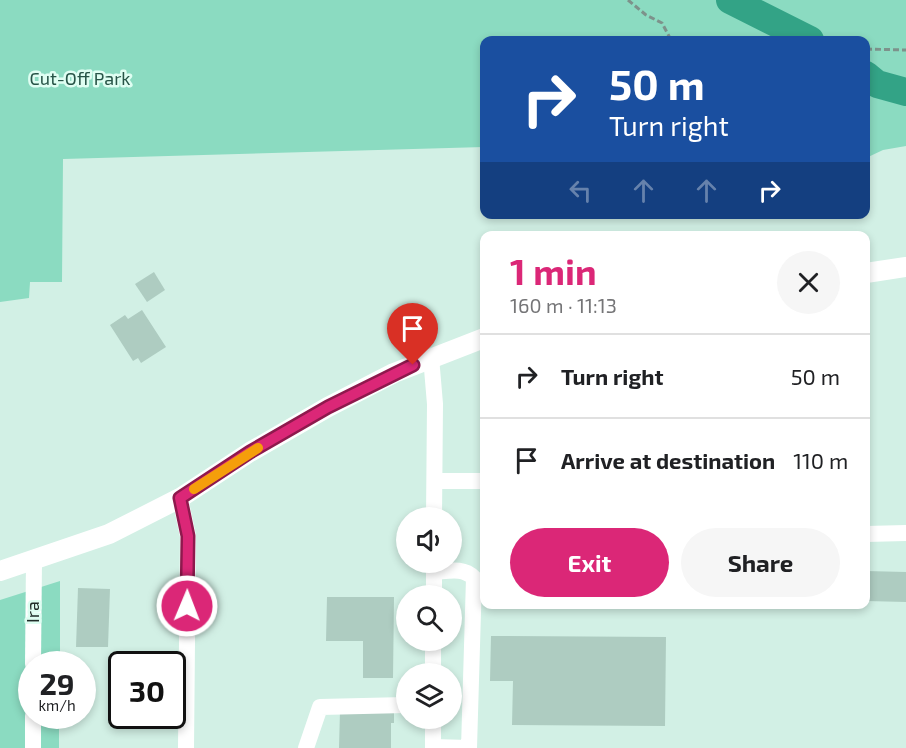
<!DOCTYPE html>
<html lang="en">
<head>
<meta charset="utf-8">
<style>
  body { margin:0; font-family:"Exo 2",sans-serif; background:#f6f6f6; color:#202124; height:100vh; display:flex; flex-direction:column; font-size:22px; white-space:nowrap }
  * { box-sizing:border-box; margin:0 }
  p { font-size:20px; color:#757577 }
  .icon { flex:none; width:33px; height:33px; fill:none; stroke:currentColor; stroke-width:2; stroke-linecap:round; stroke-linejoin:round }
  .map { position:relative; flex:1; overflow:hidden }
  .sheet { position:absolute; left:480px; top:231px; width:390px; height:378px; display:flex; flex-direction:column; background:#fff; border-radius:12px; box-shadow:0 3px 9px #0003 }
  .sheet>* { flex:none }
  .banner { position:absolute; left:480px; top:36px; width:390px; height:183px; border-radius:12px; box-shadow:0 3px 9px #0003; background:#1a4fa0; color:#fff; overflow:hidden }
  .buttons { position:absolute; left:396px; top:507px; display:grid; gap:12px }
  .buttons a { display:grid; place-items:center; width:66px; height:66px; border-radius:50%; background:#fff; box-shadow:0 3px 9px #0003; font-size:30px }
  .speed { position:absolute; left:18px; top:651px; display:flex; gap:12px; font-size:30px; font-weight:700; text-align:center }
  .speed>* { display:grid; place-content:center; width:78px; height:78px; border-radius:50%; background:#fff; box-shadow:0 3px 9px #0003; line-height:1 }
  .speed small { font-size:15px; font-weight:400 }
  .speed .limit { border:3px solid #111; border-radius:9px; background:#fff; color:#111 }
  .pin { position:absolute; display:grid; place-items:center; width:51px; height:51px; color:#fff; margin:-62px -26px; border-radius:50% 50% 50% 0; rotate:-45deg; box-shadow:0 0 6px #0007 }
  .pin .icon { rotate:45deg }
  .me { position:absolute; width:66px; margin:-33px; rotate:1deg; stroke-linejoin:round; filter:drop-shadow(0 0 4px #0008) }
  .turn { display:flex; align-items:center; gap:21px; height:126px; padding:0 30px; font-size:27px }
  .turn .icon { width:78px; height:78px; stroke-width:2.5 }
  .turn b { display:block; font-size:42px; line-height:51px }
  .lanes { display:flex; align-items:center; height:57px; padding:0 30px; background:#0003; justify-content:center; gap:30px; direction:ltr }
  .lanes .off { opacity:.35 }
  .round { display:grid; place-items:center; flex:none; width:63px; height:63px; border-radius:32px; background:#f6f6f6 }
  .headline { display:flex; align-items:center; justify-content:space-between; height:102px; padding:0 30px }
  h1 { font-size:36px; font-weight:700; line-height:45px; color:#db2777 }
  .cta { display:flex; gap:12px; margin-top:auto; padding:12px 30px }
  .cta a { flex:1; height:69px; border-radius:36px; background:#db2777; color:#fff; font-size:24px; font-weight:700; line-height:69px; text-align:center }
  .cta a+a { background:#f6f6f6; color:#202124 }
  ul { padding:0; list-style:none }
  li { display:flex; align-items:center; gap:18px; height:84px; padding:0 30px; border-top:2px solid #e0e0e0 }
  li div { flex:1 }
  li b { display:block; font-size:22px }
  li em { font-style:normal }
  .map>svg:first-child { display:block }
  .green { fill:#8bdbc1 }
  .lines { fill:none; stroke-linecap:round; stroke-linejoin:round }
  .river { stroke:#33a386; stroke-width:28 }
  .building { fill:#aeccc1 }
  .path { stroke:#7d928b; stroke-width:3; stroke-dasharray:6 3; stroke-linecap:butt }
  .minor { stroke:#fff; stroke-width:16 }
  .major { stroke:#fff; stroke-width:20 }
  .route-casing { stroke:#8e194d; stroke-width:15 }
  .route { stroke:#db2777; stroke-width:10 }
  .slow { stroke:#f59e0b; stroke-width:10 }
  .labels { text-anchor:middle; stroke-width:5; stroke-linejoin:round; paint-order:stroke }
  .park-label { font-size:18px; fill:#275447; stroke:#dffef2 }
  .street-label { font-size:18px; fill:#202c28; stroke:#dffef2 }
</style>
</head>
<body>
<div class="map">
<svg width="906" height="748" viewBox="0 0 906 748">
  <rect width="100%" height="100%" fill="#d2f0e5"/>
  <g class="green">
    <polygon points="0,0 906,0 906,146 883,150 866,158 866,40 484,40 484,147 63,159 62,282 30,282 29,298 0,302"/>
    <polygon points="60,581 60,664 32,664 32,716 59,716 59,748 0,748 0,600"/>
  </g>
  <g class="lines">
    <g class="river">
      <polyline points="730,0 810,40"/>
      <polyline points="866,75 877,84 906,92"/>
    </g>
  </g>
  <g class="building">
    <polygon points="154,272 165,290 147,302 135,284"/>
    <polygon points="142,310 166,347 141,363 138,358 133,361 110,325 125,315 128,319"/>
    <polygon points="866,571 906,572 906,602 866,601"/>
    <polygon points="78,588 110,589 108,647 76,647"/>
    <polygon points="327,597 394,597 393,678 363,678 363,641 326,641"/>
    <polygon points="491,636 666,637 665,726 512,725 513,681 490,681"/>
    <polygon points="340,711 394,711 394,723 391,723 391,748 339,748"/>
  </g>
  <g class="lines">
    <g class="path">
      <polyline points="628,0 646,15 662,23 671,40"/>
      <polyline points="866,49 906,50"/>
    </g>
    <g class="minor">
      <polyline points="431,357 435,404 434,518"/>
      <polyline points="435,481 484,481"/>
      <polyline points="180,498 188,536 186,748"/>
      <polyline points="866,534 906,533"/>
      <polyline points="434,596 434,562"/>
      <polyline points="33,664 34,560"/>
      <polyline points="433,674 433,640"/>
      <path d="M433,747L469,748L474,578C463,567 449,571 434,572"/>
      <polyline points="33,748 33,716"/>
      <polyline points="306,748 320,707 406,705"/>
      <polyline points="433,748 433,718"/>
    </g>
    <g class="major">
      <polyline points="866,273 906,267"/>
      <polyline points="0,571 109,534 180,498 250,452 328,407 394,373 484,338"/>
    </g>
  </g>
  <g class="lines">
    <g class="route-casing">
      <polyline id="route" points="187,606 188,536 180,498 250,452 328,407 413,365"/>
    </g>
    <use href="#route" class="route"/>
    <polyline class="slow" points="194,489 258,448"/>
  </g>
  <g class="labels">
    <g class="park-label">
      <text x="80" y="85">Cut-Off Park</text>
    </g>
    <g class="street-label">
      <text transform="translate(33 612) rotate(-90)" y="6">Ira</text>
    </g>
  </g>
</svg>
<div class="buttons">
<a><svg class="icon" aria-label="sound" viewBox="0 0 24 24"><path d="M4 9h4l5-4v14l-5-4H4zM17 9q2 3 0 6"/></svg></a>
<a><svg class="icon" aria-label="search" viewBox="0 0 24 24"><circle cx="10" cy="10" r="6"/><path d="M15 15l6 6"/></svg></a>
<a><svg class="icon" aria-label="layers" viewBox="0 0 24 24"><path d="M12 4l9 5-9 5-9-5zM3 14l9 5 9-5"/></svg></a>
</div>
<div class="speed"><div>29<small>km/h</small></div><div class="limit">30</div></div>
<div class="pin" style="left:413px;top:365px;background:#d93025"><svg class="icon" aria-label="arrive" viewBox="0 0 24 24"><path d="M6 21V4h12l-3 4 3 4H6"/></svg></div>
<svg class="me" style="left:187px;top:606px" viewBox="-20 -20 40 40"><circle r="17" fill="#db2777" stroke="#fff" stroke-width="3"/><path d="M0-11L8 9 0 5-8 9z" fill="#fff"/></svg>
<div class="banner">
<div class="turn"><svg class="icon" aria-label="right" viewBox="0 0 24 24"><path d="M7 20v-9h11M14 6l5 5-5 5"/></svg><div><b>50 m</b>Turn right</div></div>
<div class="lanes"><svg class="icon off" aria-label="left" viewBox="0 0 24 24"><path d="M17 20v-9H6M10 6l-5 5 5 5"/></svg><svg class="icon off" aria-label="ahead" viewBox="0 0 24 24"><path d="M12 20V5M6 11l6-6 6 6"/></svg><svg class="icon off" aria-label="ahead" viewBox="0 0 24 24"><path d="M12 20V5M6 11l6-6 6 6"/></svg><svg class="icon" aria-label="right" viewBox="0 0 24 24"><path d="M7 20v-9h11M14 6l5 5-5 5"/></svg></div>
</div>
<section class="sheet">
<div class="headline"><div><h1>1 min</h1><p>160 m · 11:13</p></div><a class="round"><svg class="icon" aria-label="close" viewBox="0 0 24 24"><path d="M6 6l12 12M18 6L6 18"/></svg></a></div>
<ul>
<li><svg class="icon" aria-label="right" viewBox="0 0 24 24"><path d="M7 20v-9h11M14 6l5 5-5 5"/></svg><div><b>Turn right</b></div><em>50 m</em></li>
<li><svg class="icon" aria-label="arrive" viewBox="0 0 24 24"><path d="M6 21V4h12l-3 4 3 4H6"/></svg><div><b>Arrive at destination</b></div><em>110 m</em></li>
</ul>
<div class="cta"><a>Exit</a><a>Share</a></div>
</section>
</div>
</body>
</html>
